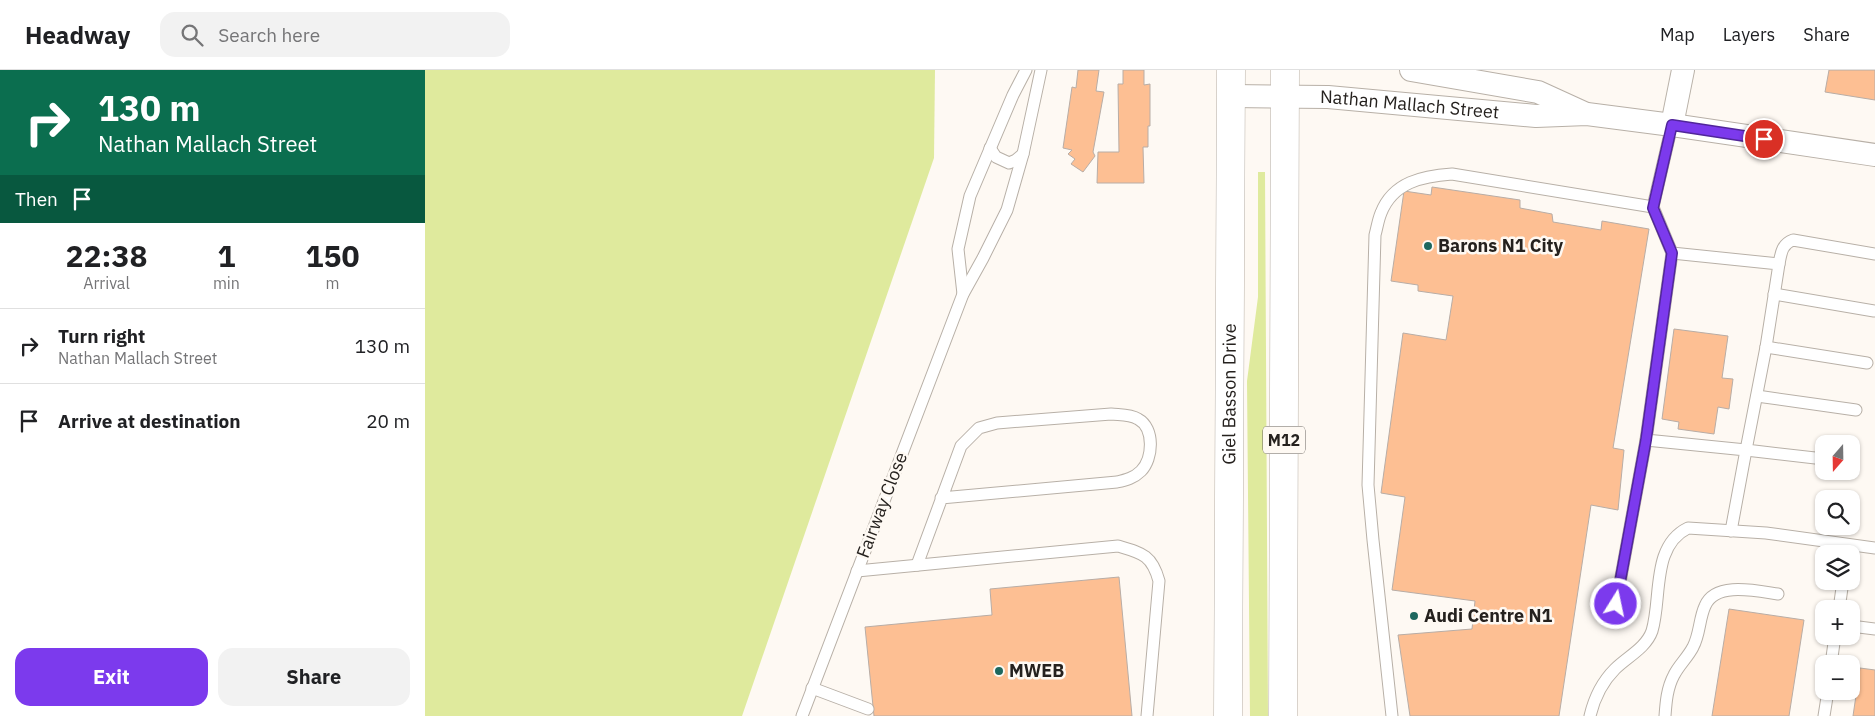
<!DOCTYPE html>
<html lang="en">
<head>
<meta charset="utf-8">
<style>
  body { margin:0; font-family:"IBM Plex Sans",sans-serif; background:#f2f2f2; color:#202124; height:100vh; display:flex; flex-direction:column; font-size:19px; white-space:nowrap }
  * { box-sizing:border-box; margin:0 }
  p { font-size:16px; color:#757577 }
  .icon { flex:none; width:28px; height:28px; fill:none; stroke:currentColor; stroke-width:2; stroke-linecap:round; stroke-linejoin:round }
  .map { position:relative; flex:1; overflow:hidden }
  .details { display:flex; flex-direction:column; background:#fff; width:425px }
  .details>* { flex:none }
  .banner { background:#0b6e4f; color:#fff; overflow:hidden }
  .needle { width:32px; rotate:200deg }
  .tools { position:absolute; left:1390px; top:365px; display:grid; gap:10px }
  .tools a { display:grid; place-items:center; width:45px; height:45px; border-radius:10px; background:#fff; box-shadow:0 1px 4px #0004; font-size:25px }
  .pin { position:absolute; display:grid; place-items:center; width:42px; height:42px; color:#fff; margin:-21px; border:2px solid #fff; border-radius:50%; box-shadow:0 1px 5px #0007 }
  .me { position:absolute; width:55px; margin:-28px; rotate:10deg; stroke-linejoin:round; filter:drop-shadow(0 0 4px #0008) }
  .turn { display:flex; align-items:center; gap:18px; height:105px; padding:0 15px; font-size:22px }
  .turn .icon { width:65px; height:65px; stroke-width:2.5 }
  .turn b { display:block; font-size:35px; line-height:42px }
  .then { display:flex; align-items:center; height:48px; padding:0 15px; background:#0003; gap:10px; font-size:19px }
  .eta { display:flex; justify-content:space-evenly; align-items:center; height:85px; text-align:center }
  .eta b { font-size:30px; font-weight:800; line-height:35px }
  .button { display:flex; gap:10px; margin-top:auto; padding:10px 15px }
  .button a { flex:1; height:58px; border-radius:15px; background:#7c3aed; color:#fff; font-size:20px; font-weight:800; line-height:58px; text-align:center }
  .button a+a { background:#f2f2f2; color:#202124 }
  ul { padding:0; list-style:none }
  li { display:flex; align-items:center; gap:15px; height:75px; padding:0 15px; border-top:1px solid #e0e0e0 }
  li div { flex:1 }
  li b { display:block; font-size:19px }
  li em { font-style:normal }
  header { display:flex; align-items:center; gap:30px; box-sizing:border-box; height:70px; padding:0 25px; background:#fff; border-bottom:1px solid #e0e0e0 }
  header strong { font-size:24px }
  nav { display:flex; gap:28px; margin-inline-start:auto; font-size:18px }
  .search { width:350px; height:45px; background:#f2f2f2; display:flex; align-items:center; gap:12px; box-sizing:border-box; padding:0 18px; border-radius:15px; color:#757577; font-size:19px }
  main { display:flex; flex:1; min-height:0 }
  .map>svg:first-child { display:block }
  .green { fill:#dfea9d }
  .building { fill:#fdbf93; stroke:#b8ada6 }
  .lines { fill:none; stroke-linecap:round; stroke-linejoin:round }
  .service-casing { stroke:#b8b0a7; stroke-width:13 }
  .minor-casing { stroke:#b8b0a7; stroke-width:24 }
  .primary-casing { stroke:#b8b0a7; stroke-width:29 }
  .service { stroke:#fff; stroke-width:11 }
  .minor { stroke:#fff; stroke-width:22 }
  .primary { stroke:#fff; stroke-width:28 }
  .route-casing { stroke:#51269a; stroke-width:12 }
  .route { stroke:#7c3aed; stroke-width:9 }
  .poi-dot { fill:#1e675e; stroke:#fef9f3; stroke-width:2 }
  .labels { text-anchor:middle; stroke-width:5; stroke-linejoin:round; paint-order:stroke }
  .shield { fill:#fef9f3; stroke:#66625e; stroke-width:1 }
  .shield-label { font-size:16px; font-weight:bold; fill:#25211e }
  .street-label { font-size:18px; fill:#25211e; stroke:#fef9f3 }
  .poi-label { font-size:18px; font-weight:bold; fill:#25211e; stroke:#fef9f3; text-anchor:start }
</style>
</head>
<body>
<header>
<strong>Headway</strong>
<div class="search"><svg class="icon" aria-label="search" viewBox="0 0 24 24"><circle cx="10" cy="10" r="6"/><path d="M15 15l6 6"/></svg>Search here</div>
<nav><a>Map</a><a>Layers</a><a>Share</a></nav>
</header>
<main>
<section class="details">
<div class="banner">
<div class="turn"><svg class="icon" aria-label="right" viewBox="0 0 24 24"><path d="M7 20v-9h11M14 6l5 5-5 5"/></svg><div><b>130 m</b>Nathan Mallach Street</div></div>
<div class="then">Then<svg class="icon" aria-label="arrive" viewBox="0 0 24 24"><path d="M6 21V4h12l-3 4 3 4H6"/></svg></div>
</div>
<div class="eta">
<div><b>22:38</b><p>Arrival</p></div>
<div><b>1</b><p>min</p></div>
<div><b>150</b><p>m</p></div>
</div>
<ul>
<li><svg class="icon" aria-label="right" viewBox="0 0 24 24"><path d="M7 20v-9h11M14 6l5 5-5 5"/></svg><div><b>Turn right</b><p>Nathan Mallach Street</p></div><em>130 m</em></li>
<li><svg class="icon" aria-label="arrive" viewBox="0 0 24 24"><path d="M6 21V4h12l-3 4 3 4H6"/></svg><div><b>Arrive at destination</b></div><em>20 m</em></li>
</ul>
<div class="button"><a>Exit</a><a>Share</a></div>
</section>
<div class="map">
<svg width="1450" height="646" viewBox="0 0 1450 646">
  <rect width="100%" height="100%" fill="#fef9f3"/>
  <g class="green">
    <polygon points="0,0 510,0 509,88 317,646 0,646"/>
    <polygon points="833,102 840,102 843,646 825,646 822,311 833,227"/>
  </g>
  <g class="building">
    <polygon points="653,0 674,0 671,21 679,22 668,82 670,86 658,102 646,94 650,89 643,84 647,80 638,78 647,17 651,18"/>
    <polygon points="698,0 719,0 719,15 725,14 725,56 723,56 723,77 718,77 719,113 672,113 673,82 694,82 693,14 698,14"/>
    <polygon points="1404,0 1450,0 1450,30 1400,22"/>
    <polygon points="1007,117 1095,130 1095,138 1127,144 1128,152 1176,160 1177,151 1224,159 1188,378 1199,380 1193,440 1166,435 1134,646 985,646 973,565 1047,559 1050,531 967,520 980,427 956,423 978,263 1021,270 1028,226 993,221 993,215 966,211 979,121 1006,125"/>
    <polygon points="1249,259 1303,266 1297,308 1308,309 1304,339 1293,337 1289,364 1253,359 1254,352 1237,349"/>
    <polygon points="694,507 707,646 449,646 440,557 567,545 565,519"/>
    <polygon points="1304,539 1379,550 1364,646 1287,646"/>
    <polygon points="1435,598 1450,600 1450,646 1428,646"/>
  </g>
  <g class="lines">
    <g class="service-casing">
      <g id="service">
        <polyline points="1247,55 1228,137 1247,183 1221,370 1321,380 1306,461"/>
        <polyline points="565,78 571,87 584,93 591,90 598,84"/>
        <polyline points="1247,183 1354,194 1341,277 1321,380 1399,389"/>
        <path d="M1354,194C1356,183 1357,174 1368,170L1450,184"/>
        <polyline points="538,224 533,179 545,126 588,25 601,0"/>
        <polyline points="1349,224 1449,241"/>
        <polyline points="1341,277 1442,293"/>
        <polyline points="1332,326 1431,340"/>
        <path d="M492,495L536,376L554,358L572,353L686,344C695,345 705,344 713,349C730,358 728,389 716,401C709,408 701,410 692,412L516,428"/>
        <path d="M432,501L693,476C717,483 727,485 734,511L722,646"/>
        <polyline points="1191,534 1221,370"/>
        <polyline points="1414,539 1418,511"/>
        <polyline points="1426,556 1450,559"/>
        <polyline points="1406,594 1410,566"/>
        <polyline points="387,618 443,639"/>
        <polyline points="377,646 538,224 558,188 582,140 598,84 616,0"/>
        <path d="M967,646L948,470L943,415L950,165C952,158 953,150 956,143C968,112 998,106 1027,104L1228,137"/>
        <path d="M1165,646C1169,629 1177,612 1190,599C1202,587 1221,578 1227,561C1237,528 1226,476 1263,458L1341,463L1450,478"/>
        <path d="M1240,646C1241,632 1242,618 1249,605C1254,595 1263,587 1268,577C1275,564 1274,549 1280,536C1290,511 1332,521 1353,524"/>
        <polyline points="1399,646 1403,621"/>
      </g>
    </g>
    <g class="minor-casing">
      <g id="minor">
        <polyline points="986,0 1113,22 1159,43"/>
        <path id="s1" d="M807,26L903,27L1111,46L1162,44L1247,55L1450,85"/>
        <polyline points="1247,55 1258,0"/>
      </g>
    </g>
    <g class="primary-casing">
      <g id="primary">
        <path id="s2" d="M803,646L806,0"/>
        <polyline points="858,646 860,0"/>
      </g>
    </g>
    <use href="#service" class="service"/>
    <use href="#minor" class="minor"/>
    <use href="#primary" class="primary"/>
  </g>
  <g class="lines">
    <g class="route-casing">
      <polyline id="route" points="1191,534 1221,370 1247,183 1228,138 1247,55 1339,69"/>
    </g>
    <use href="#route" class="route"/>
  </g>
  <g class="poi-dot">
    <circle cx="1003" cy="176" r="5"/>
    <circle cx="989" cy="546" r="5"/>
    <circle cx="574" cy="601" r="5"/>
  </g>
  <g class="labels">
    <rect class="shield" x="838" y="356.5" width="42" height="27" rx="4"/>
    <g class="shield-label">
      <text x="859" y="376">M12</text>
    </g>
    <g class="street-label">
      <text dy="6" stroke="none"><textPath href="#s1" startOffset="178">Nathan Mallach Street</textPath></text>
      <text dy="6" stroke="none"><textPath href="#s2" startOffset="322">Giel Basson Drive</textPath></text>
      <text transform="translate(457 435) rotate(-69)" y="6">Fairway Close</text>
    </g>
    <g class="poi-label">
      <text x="1013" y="182">Barons N1 City</text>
      <text x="999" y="552">Audi Centre N1</text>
      <text x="584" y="607">MWEB</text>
    </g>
  </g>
</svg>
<div class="tools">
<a><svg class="needle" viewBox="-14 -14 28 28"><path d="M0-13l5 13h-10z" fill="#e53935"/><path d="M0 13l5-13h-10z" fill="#757577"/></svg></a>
<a><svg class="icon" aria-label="search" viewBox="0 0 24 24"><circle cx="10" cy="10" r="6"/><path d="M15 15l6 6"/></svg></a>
<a><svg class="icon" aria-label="layers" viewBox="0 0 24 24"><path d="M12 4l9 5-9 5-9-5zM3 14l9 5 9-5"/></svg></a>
<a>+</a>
<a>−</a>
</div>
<div class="pin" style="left:1339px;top:69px;background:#d93025"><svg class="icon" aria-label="arrive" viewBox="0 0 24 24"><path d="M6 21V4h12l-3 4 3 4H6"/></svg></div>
<svg class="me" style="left:1191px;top:534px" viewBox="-20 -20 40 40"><circle r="17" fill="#7c3aed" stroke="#fff" stroke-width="3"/><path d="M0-11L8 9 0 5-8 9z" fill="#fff"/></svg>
</div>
</main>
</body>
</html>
